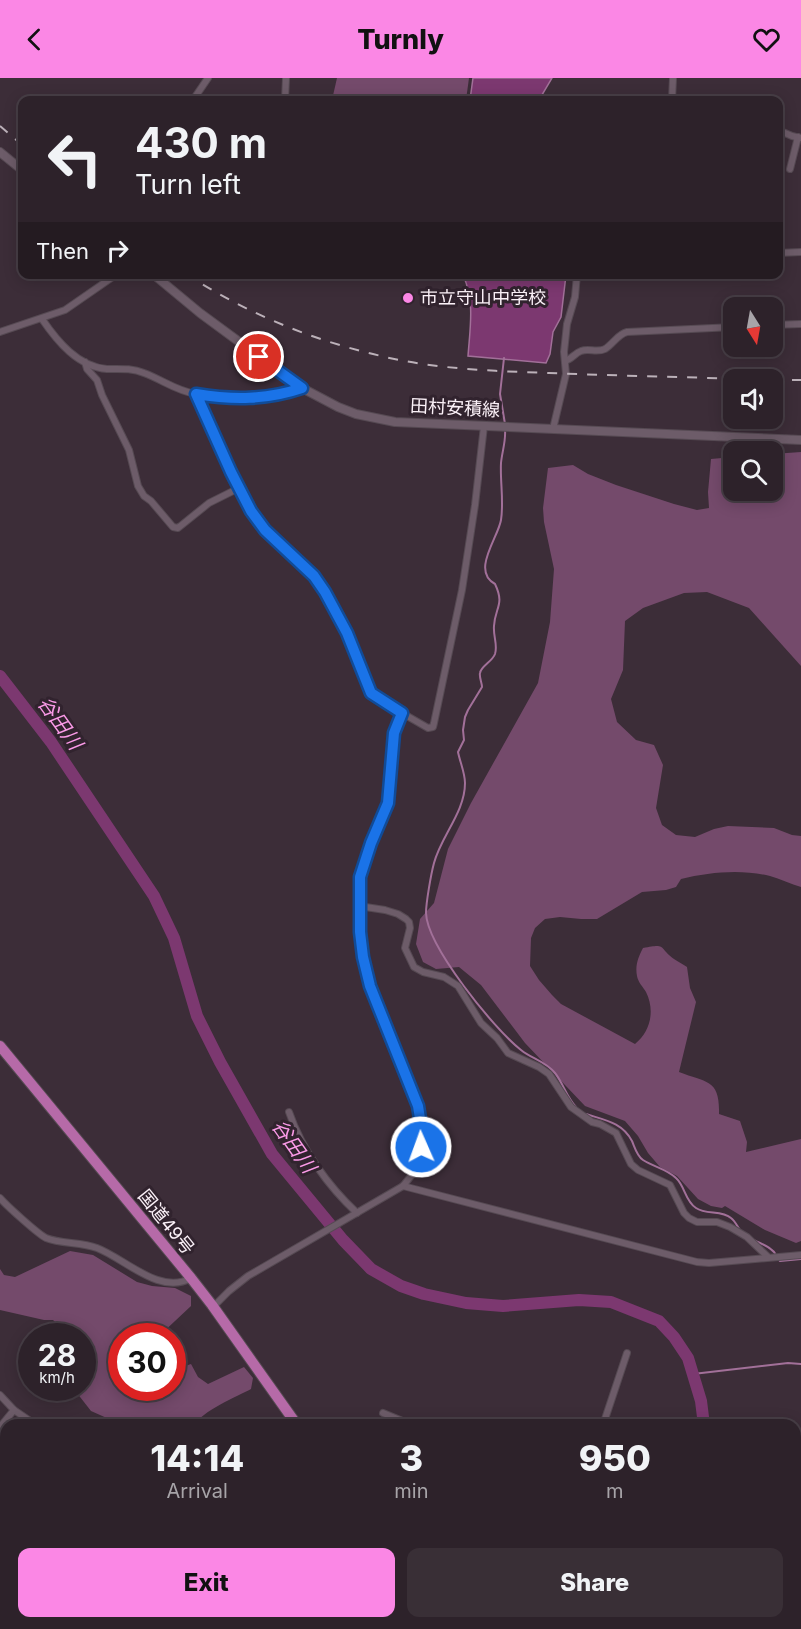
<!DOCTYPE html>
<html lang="en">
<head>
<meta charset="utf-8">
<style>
  body { margin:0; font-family:Inter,"Noto Sans JP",sans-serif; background:#392f36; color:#f1f3f6; height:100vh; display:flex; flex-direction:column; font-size:22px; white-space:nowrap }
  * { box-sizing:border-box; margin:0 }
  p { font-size:20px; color:#a7a4a8 }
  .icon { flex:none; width:33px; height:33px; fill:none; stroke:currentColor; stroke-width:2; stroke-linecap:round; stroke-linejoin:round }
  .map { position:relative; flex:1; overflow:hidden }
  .drawer { position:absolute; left:0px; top:1341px; width:801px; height:210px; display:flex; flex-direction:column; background:#2d222a; border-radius:18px 18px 0 0; box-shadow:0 3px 15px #0003,0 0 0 2px #483f47 }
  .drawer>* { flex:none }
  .banner { position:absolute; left:18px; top:18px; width:765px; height:183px; border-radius:12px; box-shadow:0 3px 15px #0003,0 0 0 2px #483f47; background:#2d222a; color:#f1f3f6; overflow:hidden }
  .needle { width:39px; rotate:169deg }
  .controls { position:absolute; left:723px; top:219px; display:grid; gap:12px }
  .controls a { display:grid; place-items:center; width:60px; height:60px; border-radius:12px; background:#2d222a; box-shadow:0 3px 15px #0003,0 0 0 2px #483f47; font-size:30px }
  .speed { position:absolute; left:18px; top:1245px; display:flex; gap:12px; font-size:30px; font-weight:700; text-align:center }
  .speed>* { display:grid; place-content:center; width:78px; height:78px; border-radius:50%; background:#2d222a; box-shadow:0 3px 15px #0003,0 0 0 2px #483f47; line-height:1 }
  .speed small { font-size:15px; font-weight:400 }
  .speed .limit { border:9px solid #d22; background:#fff; color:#111 }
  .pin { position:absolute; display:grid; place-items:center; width:51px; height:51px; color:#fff; margin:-26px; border:3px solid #fff; border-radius:50%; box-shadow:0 2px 6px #0007 }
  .me { position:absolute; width:66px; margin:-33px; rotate:358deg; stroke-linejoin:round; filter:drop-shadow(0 0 4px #0008) }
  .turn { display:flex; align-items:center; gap:21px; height:126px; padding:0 18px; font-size:27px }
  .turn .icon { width:78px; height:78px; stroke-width:2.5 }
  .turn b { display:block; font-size:42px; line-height:51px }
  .then { display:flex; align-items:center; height:57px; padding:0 18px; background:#0003; gap:12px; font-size:22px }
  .eta { display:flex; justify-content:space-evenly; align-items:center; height:102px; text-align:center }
  .eta b { font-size:36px; font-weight:800; line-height:42px }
  .primary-button { display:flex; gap:12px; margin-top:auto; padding:12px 18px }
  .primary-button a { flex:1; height:69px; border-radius:12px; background:#fb87e5; color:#111; font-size:24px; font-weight:800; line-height:69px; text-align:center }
  .primary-button a+a { background:#392f36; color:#f1f3f6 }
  header { display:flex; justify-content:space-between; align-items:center; height:78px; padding:0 18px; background:#fb87e5; color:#111; font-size:27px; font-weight:800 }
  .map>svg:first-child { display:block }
  .green { fill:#744a6b }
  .water { fill:#7c3870; stroke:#a27099; stroke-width:1.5 }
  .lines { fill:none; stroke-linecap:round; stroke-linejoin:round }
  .stream { stroke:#a27099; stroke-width:2 }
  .river { stroke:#7c3870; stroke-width:12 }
  .minor-casing { stroke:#564a53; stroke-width:8 }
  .secondary-casing { stroke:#564a53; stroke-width:10 }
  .trunk-casing { stroke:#564a53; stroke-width:12 }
  .minor { stroke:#6d5c69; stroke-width:6 }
  .secondary { stroke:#6d5c69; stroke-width:8 }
  .trunk { stroke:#b66aa8; stroke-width:10 }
  .rail { stroke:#bcb1b9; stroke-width:2; stroke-dasharray:10 10; stroke-linecap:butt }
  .route-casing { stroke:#114b97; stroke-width:15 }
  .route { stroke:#1a73e8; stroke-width:10 }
  .poi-dot { fill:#fb87e5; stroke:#31232e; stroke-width:2 }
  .labels { text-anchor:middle; stroke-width:6; stroke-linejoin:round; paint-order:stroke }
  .poi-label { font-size:18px; fill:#fbf1f8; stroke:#31232e; text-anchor:start }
  .street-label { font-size:18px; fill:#fbf1f8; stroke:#31232e }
  .water-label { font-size:20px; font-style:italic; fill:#fa9ae7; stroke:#31232e }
</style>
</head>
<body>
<header><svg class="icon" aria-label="back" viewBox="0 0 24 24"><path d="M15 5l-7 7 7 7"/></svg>Turnly<svg class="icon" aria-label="heart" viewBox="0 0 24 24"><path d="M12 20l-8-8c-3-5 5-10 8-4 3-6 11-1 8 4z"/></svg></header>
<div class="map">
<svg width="801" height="1551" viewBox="0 0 801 1551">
  <rect width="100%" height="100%" fill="#3c2d38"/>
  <g class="green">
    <polygon points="337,0 469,0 466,22 332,22"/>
    <path d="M801,374V588L749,530L707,514L684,515L643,530L625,543L623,592L611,621L617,644L636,662L654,667L663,687L656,730L662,747L676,757L695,759L714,751L728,748L774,750L792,757L801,758V809C791,806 780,801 770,798C741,791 710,794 681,801L676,809L666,812L642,814L597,841H581L560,839L545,841L535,850L531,860L530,888L539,902L552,917L561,926L635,966C651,953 655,932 646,914C643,909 638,904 637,898C635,887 638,880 643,870C667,865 658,869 674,881C678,884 683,886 687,889L690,910L696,924L679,994C707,1005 720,1001 719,1036L740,1043L747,1064L746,1074L801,1061V1163L796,1165L765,1152L725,1128L722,1130L711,1128L698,1121L677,1098L660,1089L648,1075L638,1058L625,1043L585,1028L525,965L481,907L459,889L436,891L423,884L416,866L420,841L434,825L448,771L471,725L538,605L550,544L554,491L544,444L543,430L548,390L573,387L588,396L616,407L674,426L697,432L709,430L708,414L711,381L733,379L734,412H772L773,376Z"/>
    <path d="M70,1173L93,1177L137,1204L152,1208L175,1210L191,1218V1228L159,1258H122V1310H172L173,1292L191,1286L198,1299L208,1306L244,1289L253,1300L251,1311C238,1318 200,1334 195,1347H117L109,1341L91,1333L73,1310H82V1258H68L67,1255L53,1242H44L0,1232V1191L4,1197L15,1199Z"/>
    <polygon points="0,1461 6,1462 6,1545 40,1545 39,1551 0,1551"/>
  </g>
  <g class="water">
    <polygon points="473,0 552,0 539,22 470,22"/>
    <path d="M463,197H566L561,239L553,254L550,276L546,285L468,278C470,250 475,223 463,197Z"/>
  </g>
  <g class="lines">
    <g class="stream">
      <polyline points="504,280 500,316 505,346"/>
      <path d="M505,352C506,363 502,374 501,385C500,404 504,423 501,442C498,460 471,493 495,506C505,527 495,529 494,548C493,558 498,567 495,576C492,584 481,588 480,595C479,599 482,605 482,609L468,632L465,639L463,652L464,662L458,674C460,684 465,695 465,705C465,734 441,758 434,785C431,796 426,825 426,835C427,868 494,951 521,972C532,981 545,983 555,995C563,1005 567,1020 576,1029"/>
      <path d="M586,1036C604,1042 622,1044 632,1063C635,1070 637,1078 643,1082C654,1089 667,1091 676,1100C685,1108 685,1123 696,1130C706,1137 722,1132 731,1140C735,1143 737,1148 740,1152"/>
      <path d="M754,1162C761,1166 772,1169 776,1177"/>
      <polyline points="779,1182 780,1183 801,1181"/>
      <polyline points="693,1296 788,1285 801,1286"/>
    </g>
    <g class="river">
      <polyline points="0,598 51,664 154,818 174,860 197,938 220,984 272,1076 343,1162 371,1191 401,1208 424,1216 466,1225 503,1228 579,1222 611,1224 659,1243 674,1259 688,1280 701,1323 704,1347"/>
      <polyline points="795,1528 801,1538"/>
    </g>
    <g class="minor-casing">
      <g id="minor">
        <polyline points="193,22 208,0"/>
        <polyline points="285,22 286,0"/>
        <polyline points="672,22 673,0"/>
        <polyline points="778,52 792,58 800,60"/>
        <polyline points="790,91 798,59"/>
        <polyline points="778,175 801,174"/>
        <path d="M42,241C57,263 78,289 107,291C120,291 132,290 144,295C163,302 176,313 196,316L231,394L251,433L265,451L314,498L325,514L347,555L371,615L383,624L428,650L433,649L434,645L462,512L475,427L484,348"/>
        <polyline points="772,247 801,246"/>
        <polyline points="0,254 65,232 117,196"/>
        <path d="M565,283C572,281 575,275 581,273C589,270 597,275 605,271C613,266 618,256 627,254L734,249"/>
        <polyline points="85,284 87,291 97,302 102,317 129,372 138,408 144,418 151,423 173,449 178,450 209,425 239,410"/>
        <path d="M196,316C232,322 268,322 302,310"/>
        <polyline points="553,351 566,296 564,274 567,246 575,219 577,196"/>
        <polyline points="359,828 385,832 398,836 406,841 409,844 410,850 405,870 414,889 423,894 444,899 458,908 481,945 497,960 508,975 539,989 549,996 571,1029 592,1044 600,1046 616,1055 631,1086 638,1092 670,1107 684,1135 689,1140 697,1144 717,1144 730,1149 747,1159 768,1179"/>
        <path d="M289,1034C302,1072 328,1108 357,1135"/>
        <polyline points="403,1108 697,1184 709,1185 801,1177"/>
        <path d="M0,1120C7,1128 38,1156 46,1160C61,1166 81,1164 97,1170C124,1180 160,1218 191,1200"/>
        <path d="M212,1227L217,1225L229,1213L248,1198L403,1108L411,1098L420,1076L422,1053L418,1028L367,898C359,868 356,820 363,789L388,725L394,655L402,635"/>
        <polyline points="0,1317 14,1332 36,1347"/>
        <polyline points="383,1335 412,1347"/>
        <polyline points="603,1347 627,1275"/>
        <polyline points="0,1349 14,1332"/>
        <polyline points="120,1545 120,1551"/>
        <polyline points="318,1545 320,1551"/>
        <polyline points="532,1551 536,1545"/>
      </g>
    </g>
    <g class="secondary-casing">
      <g id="secondary">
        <polyline points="0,74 22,92"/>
        <polyline points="153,196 200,235 302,310 338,329 356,336 395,344 801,362"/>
      </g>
    </g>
    <g class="trunk-casing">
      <g id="trunk">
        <polyline points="0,968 191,1200 212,1227 297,1347"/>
        <polyline points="435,1545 439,1551"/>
      </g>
    </g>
    <use href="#minor" class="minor"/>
    <use href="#secondary" class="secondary"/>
    <use href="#trunk" class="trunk"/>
    <g class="rail">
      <polyline points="0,48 22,67"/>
      <path d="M186,196C243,233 306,260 373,276C430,291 490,293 549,295C621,298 694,299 767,302"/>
      <polyline points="772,302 801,302"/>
    </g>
  </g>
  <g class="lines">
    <g class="route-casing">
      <path id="route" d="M259,279L302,310C267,322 233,322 196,316L231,394L251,433L265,452L314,498L325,514L347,555L371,615L402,635L394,655L388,725L371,765L360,799V854L363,879L370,908L418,1028L422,1053L421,1069"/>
    </g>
    <use href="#route" class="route"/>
  </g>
  <circle class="poi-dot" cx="408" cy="220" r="6"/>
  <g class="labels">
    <g class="poi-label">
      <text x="420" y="226">市立守山中学校</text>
    </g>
    <g class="street-label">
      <text transform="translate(455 330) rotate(3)" y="6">田村安積線</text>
      <text transform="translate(166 1144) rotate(51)" y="6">国道49号</text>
    </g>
    <g class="water-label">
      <text transform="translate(60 645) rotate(54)" y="7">谷田川</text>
      <text transform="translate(294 1068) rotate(55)" y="7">谷田川</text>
    </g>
  </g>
</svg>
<div class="controls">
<a><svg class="needle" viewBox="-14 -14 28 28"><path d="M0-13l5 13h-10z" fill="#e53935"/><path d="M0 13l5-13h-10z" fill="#a7a4a8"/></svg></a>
<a><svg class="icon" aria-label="sound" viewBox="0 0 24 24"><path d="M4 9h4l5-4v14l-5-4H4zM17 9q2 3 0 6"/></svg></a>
<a><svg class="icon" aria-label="search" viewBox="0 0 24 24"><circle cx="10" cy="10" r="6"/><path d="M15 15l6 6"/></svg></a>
</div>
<div class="speed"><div>28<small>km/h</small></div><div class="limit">30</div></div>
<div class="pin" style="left:259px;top:279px;background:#d93025"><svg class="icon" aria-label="arrive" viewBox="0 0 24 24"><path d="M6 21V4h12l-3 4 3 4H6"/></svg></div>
<svg class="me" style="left:421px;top:1069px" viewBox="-20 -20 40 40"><circle r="17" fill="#1a73e8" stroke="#fff" stroke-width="3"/><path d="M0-11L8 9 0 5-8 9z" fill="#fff"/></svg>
<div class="banner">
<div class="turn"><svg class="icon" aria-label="left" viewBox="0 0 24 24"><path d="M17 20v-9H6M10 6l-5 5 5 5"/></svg><div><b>430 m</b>Turn left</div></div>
<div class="then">Then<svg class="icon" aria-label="right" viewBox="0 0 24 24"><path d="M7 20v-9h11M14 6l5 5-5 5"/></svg></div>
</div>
<section class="drawer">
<div class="eta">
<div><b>14:14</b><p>Arrival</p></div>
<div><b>3</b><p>min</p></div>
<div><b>950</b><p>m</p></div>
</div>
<div class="primary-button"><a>Exit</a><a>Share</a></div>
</section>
</div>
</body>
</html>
